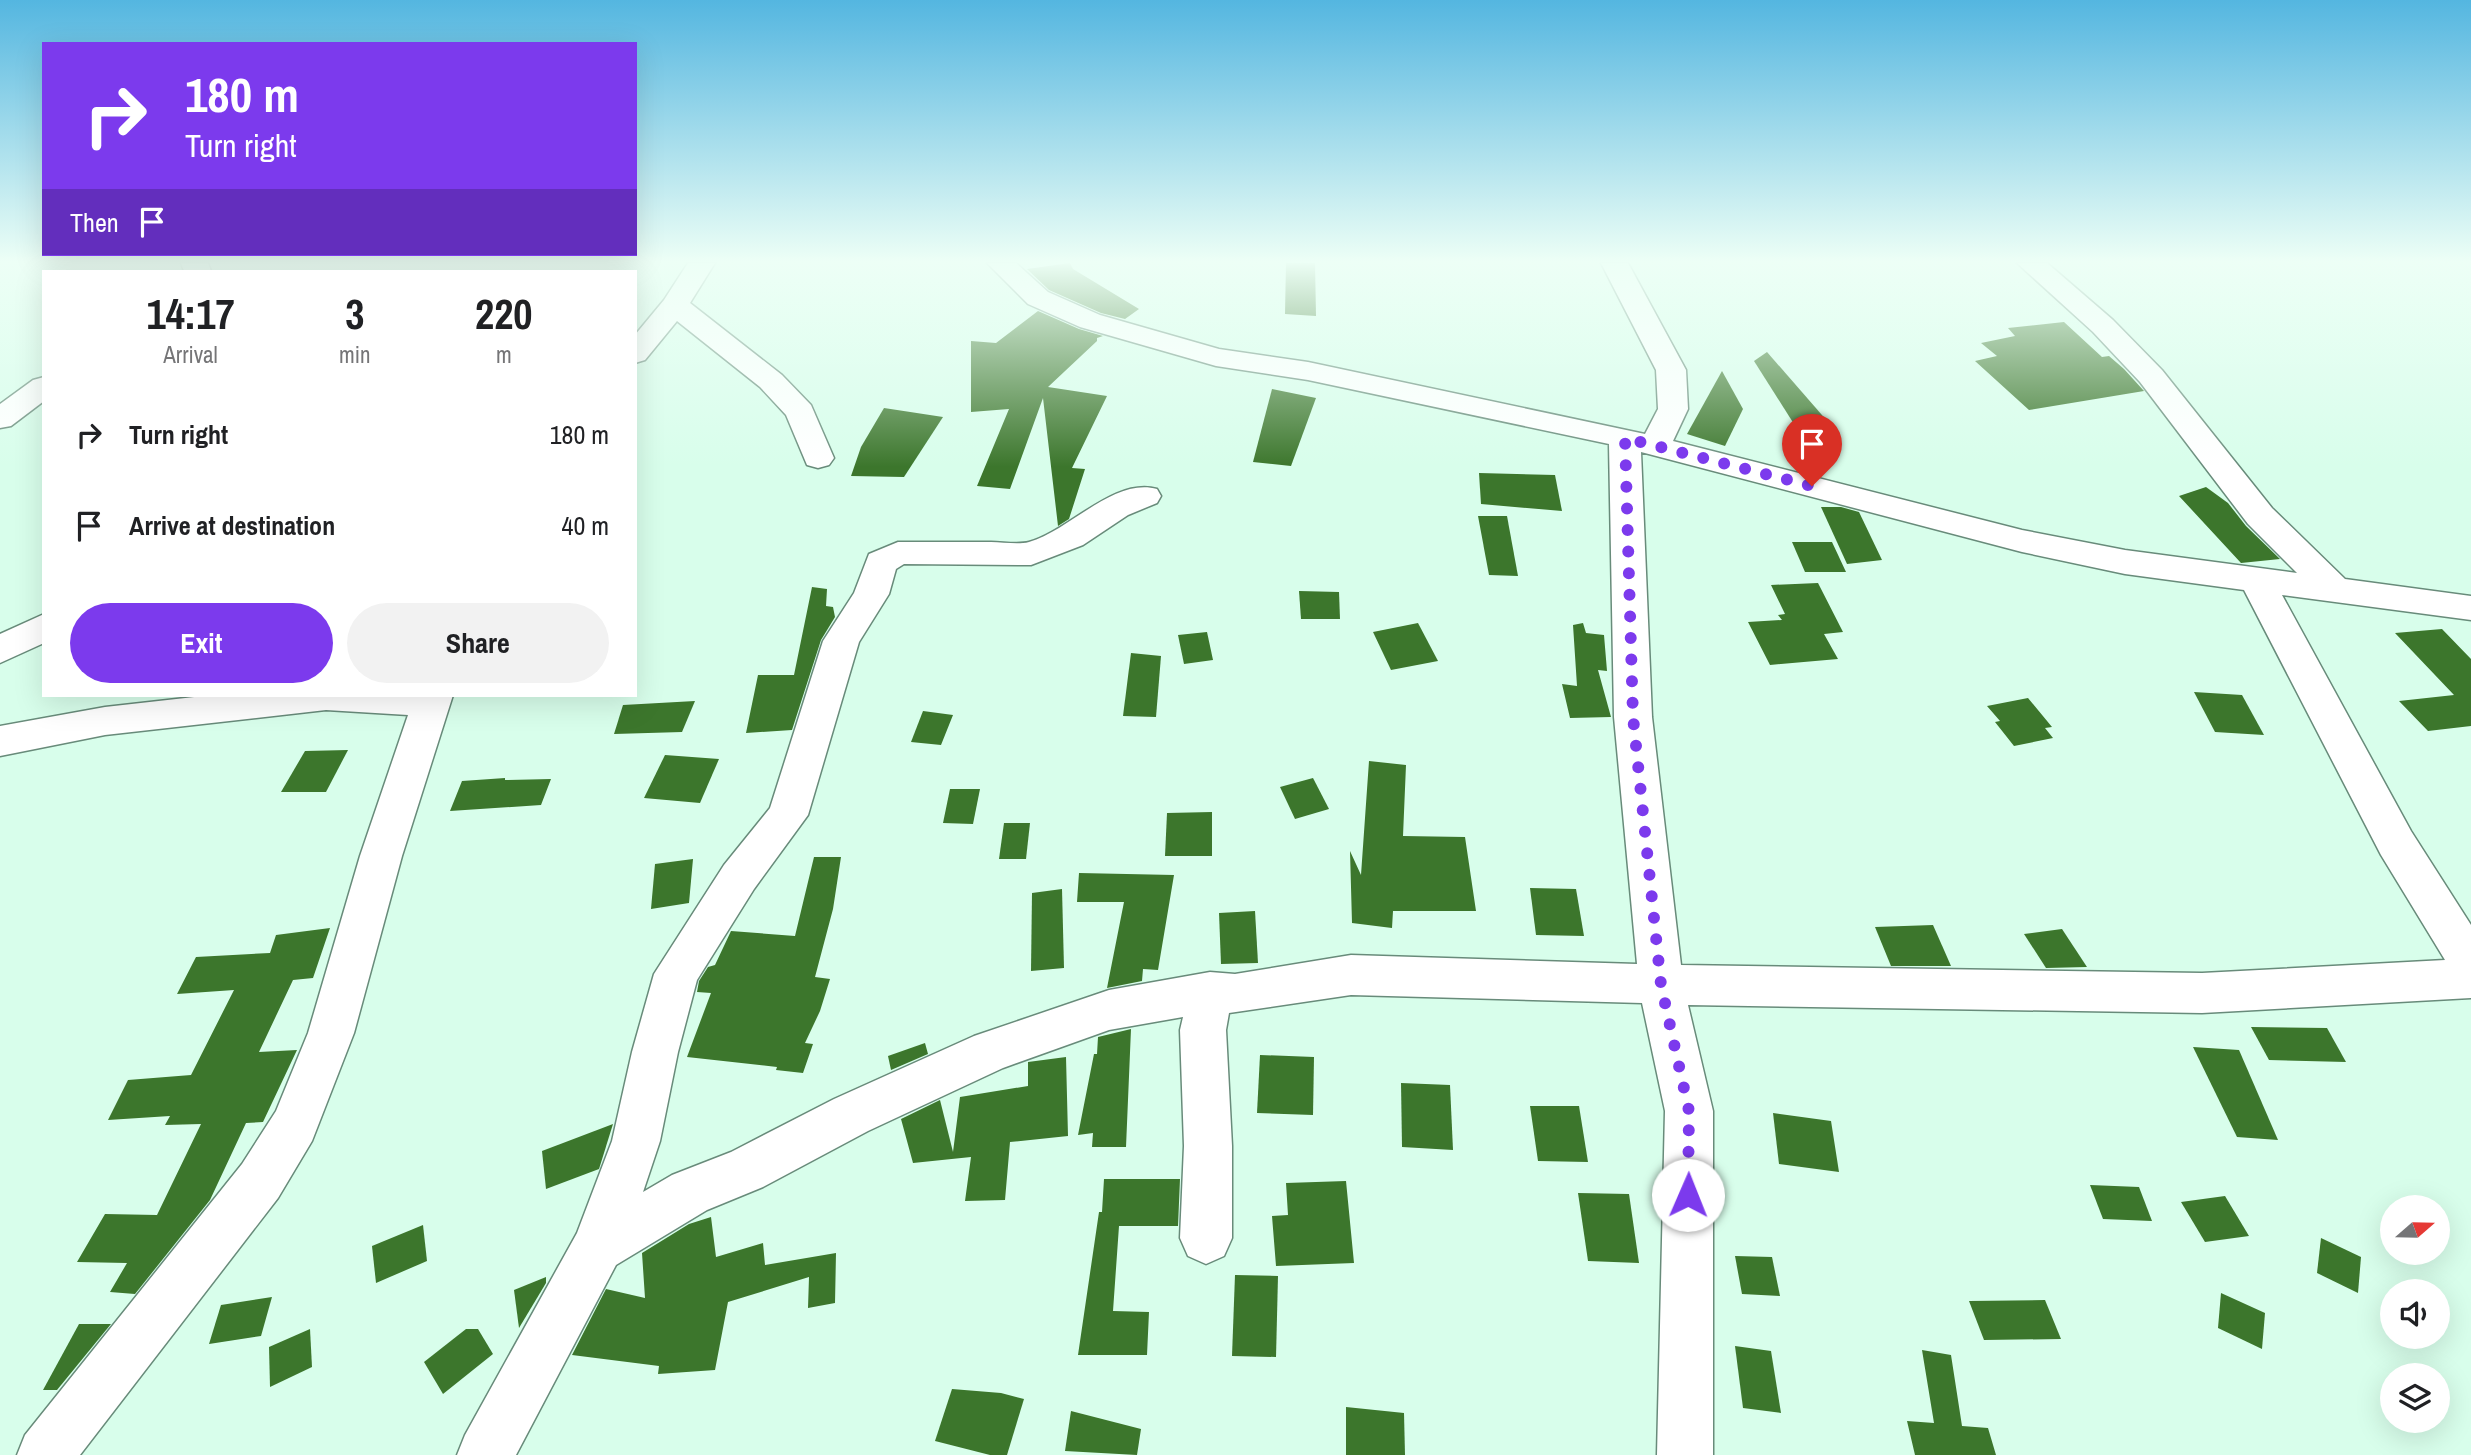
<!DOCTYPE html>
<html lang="en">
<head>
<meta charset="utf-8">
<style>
  body { margin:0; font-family:"Archivo Narrow",sans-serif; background:#f2f2f2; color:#202124; height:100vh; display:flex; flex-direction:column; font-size:26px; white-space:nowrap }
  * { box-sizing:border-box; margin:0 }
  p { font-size:23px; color:#757577 }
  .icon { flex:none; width:38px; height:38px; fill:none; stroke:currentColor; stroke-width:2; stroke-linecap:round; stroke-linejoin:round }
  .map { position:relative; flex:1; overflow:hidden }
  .drawer { position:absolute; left:42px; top:270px; width:595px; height:427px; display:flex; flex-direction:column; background:#fff; border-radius:0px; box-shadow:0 7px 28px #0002 }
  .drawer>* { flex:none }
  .top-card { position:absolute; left:42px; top:42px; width:595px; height:214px; border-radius:0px; box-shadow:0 7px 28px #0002; background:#7c3aed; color:#fff; overflow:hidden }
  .needle { width:46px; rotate:70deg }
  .fabs { position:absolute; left:2380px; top:1195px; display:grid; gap:14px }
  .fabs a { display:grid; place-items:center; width:70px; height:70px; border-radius:50%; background:#fff; box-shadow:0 7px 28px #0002; font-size:35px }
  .pin { position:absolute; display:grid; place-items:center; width:60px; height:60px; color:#fff; margin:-72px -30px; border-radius:50% 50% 50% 0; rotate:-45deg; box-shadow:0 0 7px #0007 }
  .pin .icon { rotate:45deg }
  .me { position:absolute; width:77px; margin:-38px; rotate:1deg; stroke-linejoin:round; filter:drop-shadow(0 0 5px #0008) }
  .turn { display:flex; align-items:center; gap:24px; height:147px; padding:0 28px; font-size:32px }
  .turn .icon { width:91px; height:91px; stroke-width:2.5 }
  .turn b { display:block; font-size:49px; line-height:60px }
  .then { display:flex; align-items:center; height:66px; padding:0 28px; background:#0003; gap:14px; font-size:26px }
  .eta { display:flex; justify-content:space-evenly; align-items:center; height:119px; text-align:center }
  .eta b { font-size:42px; font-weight:700; line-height:49px }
  .cta { display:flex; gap:14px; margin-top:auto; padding:14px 28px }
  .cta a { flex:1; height:80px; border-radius:42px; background:#7c3aed; color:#fff; font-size:28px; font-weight:700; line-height:80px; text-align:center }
  .cta a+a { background:#f2f2f2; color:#202124 }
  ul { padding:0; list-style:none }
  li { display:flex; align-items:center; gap:21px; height:91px; padding:0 28px }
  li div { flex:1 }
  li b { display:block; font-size:26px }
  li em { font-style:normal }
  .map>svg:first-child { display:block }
  .building { fill:#3c762c }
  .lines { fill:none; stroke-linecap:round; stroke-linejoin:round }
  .minor-casing { stroke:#688b7a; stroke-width:3 }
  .minor { fill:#fff; fill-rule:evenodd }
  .route { stroke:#7c3aed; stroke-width:12; stroke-dasharray:0 21.6 }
</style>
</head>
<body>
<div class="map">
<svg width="2471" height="1455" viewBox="0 0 2471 1455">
  <rect width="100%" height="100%" fill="#d8feeb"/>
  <g class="building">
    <polygon points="1070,263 1073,269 1139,309 1125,319 1101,313 1049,290 1027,269"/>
    <polygon points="1286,263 1315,263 1316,316 1285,314"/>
    <polygon points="1038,311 1079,329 1103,336 1097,338 1097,341 1048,387 1107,396 1072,468 1085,469 1069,519 1058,526 1043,398 1010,489 977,486 1009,409 971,412 971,341 996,343"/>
    <polygon points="2064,322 2102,357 2109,356 2124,369 2144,391 2029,410 1975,361 1997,356 1981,343 2015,336 2008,328"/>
    <polygon points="1767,352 1835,430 1799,432 1754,361"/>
    <polygon points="1722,371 1743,409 1725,446 1687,434"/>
    <polygon points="1272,389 1316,398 1291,466 1253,462"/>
    <polygon points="884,408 943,417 904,477 851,476 861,447"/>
    <polygon points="1479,473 1555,475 1562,511 1481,504"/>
    <polygon points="2206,487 2228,503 2246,526 2280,559 2241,563 2179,496"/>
    <polygon points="1821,507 1841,507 1859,512 1882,560 1847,564"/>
    <polygon points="1478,516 1507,516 1518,576 1489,575"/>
    <polygon points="1792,542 1832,542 1846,572 1805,572"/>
    <polygon points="1818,583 1843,632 1824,634 1838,659 1770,665 1748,622 1782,620 1778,615 1785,614 1771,585"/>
    <polygon points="812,587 827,589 826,606 833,607 835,617 821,640 792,730 746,733 758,675 794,675"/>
    <polygon points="1299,591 1339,592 1340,619 1301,619"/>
    <polygon points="1418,623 1438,661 1391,670 1373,632"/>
    <polygon points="1583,623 1586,633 1604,635 1607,671 1598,670 1611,717 1570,718 1562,684 1577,686 1573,625"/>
    <polygon points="2442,629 2471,659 2471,726 2428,731 2399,701 2454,695 2395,633"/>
    <polygon points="1207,632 1213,660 1184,664 1178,635"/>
    <polygon points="1131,653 1161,656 1156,717 1123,716"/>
    <polygon points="2194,692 2242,695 2264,735 2215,732"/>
    <polygon points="2028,698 2052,727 2045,728 2053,738 2014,746 1995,722 2000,721 1987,706"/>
    <polygon points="695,701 682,732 614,734 623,705"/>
    <polygon points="923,711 953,715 941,745 911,742"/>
    <polygon points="348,750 326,792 281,792 305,751"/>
    <polygon points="665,755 719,759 700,803 644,798"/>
    <polygon points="1369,761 1406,765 1403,836 1465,837 1476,911 1393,911 1392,928 1352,923 1350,851 1361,875"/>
    <polygon points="505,778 505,780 551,779 541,805 450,811 462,781"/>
    <polygon points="1313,778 1329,809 1295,819 1280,787"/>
    <polygon points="950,789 980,789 973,824 943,823"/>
    <polygon points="1212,812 1212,856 1165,856 1167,813"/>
    <polygon points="1004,823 1030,823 1026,859 999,859"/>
    <polygon points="814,857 841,857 833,909 815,977 830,979 820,1011 805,1043 813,1044 803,1073 776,1070 777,1067 687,1057 711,993 697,992 699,981 708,967 715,965 731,931 795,936"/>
    <polygon points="693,859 689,903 651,909 655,864"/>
    <polygon points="1079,873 1174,875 1158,970 1143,969 1142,981 1107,988 1124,902 1077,902"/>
    <polygon points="1530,888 1576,889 1584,936 1536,935"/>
    <polygon points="1062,889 1064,968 1031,971 1032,893"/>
    <polygon points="1255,911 1258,963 1221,964 1219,913"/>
    <polygon points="1933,925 1951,966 1891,966 1875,927"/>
    <polygon points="330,928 313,978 293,980 259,1052 297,1050 263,1122 246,1123 210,1200 135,1294 110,1292 127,1263 77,1262 105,1214 157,1215 201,1124 165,1125 170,1116 108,1120 128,1080 191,1075 234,990 177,994 196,957 270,953 276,935"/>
    <polygon points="2062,929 2087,967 2046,968 2024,934"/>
    <polygon points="2251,1027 2327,1028 2346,1062 2269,1060"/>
    <polygon points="1131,1029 1126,1147 1092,1147 1093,1133 1078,1135 1094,1054 1097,1054 1098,1037"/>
    <polygon points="925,1043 928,1054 891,1070 888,1056"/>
    <polygon points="2193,1047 2239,1050 2278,1140 2237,1137"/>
    <polygon points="1260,1055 1314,1057 1313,1115 1257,1113"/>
    <polygon points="1066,1057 1068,1136 1010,1142 1005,1200 965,1201 971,1157 913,1163 901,1119 940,1100 953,1152 960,1097 1028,1086 1028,1062"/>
    <polygon points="1401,1083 1450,1085 1453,1150 1402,1147"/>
    <polygon points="1530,1106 1579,1106 1588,1162 1538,1161"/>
    <polygon points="1773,1113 1831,1121 1839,1172 1779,1164"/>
    <polygon points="613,1124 599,1169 546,1189 542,1151"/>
    <polygon points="1104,1179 1180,1179 1178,1226 1119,1226 1113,1311 1149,1312 1147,1355 1078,1355 1099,1212 1102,1212"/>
    <polygon points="1346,1181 1354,1263 1276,1266 1272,1216 1288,1215 1286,1183"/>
    <polygon points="2090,1185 2139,1187 2152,1221 2103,1219"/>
    <polygon points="1578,1193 1629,1194 1639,1263 1588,1261"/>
    <polygon points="2225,1196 2249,1236 2205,1242 2181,1202"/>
    <polygon points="711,1217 716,1257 763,1243 765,1265 836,1253 835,1303 808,1308 809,1277 728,1302 715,1370 658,1374 659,1366 572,1355 606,1289 645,1298 642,1253 689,1224"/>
    <polygon points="423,1225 427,1261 376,1283 372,1246"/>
    <polygon points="2321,1238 2361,1257 2358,1293 2317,1273"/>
    <polygon points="1735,1256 1772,1257 1780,1296 1742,1294"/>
    <polygon points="1235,1275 1278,1276 1276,1357 1232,1356"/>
    <polygon points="546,1277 546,1283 519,1328 514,1290"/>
    <polygon points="2221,1293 2265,1313 2262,1349 2218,1328"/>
    <polygon points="272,1297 261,1336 209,1344 221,1305"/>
    <polygon points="2045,1300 2061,1339 1984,1340 1969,1301"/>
    <polygon points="79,1324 111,1324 57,1390 43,1390"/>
    <polygon points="310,1329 312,1367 270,1387 269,1347"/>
    <polygon points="466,1329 478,1329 493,1354 443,1394 424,1362"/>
    <polygon points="1735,1346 1771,1351 1781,1413 1743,1408"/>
    <polygon points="1922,1350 1951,1355 1962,1426 1988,1428 1996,1455 1915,1455 1907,1421 1934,1423"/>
    <polygon points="952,1389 1001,1393 1024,1399 1007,1455 990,1455 935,1441"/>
    <polygon points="1346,1407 1404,1413 1405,1455 1346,1455"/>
    <polygon points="1071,1411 1141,1429 1137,1455 1065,1451"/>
  </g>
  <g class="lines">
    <g class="minor-casing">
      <g id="minor">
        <polygon points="181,263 208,263 211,271 184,271"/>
        <polygon points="688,263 715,263 690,303 782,375 811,405 834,458 829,465 818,468 807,465 786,415 760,387 677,321 645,360 635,363 635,335 664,300"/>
        <path d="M987,263H1016L1048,292L1100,315L1219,349L1308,362L1645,434L1658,409L1656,370L1601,263H1628L1686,370L1688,409L1673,441L2022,530L2125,550L2297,573L2248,524L2140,382L2093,332L2017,263H2047L2113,320L2162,370L2272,508L2345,579L2471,596V620L2282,595L2411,831L2471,925V998L2202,1013L1688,1005L1713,1111V1455H1657L1665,1111L1642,1003L1351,995L1229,1013L1226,1030L1232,1146V1238L1224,1256L1206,1264L1188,1256L1180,1238L1184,1146L1180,1030L1183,1017L1109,1030L1003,1068L868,1131L763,1187L707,1210L616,1265L516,1455H457L465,1435L577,1233L612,1141L632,1052L654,974L724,865L770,808L823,641L854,593L869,554L898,542C929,542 960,542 991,542C1003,542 1018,545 1029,542C1069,531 1114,477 1157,489L1161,496L1157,503L1128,515L1083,545L1031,565L904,564L896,569L889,594L859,642L808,815L754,889L697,980L678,1052L660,1141L643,1192L672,1175L731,1152L834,1099L974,1036L1109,990L1210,972L1235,974L1351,955L1637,964L1614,717L1609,444L1308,380L1216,366L1080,327L1028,304ZM1641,452L2022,552L2125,574L2244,590L2381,855L2445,960L2202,973L1681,965L1652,717Z"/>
        <polygon points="44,377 44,401 11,426 0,428 0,404 33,380"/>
        <polygon points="44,614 44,643 0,663 0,634"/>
        <polygon points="212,695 453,695 402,856 354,1033 312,1141 278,1198 80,1455 17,1455 25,1435 242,1164 276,1111 308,1033 360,856 408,715 326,710 105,735 0,756 0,726 105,707"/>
      </g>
    </g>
    <use href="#minor" class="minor"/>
  </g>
  <linearGradient id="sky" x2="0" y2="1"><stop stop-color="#54b6e0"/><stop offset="0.56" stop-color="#edfff6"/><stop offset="1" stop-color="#edfff6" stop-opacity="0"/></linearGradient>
  <rect width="2471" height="467" fill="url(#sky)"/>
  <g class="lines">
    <polyline class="route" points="1688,1195 1689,1111 1661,985 1633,717 1625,438 1812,486"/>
  </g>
</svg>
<div class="fabs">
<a><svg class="needle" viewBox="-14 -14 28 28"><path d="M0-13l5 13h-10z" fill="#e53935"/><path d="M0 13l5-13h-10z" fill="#757577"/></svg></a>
<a><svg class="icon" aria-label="sound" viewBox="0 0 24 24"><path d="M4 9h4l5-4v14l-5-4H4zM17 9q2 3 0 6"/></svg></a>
<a><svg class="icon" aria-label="layers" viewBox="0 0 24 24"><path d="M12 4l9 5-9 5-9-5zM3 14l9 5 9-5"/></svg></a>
</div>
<div class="pin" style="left:1812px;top:486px;background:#d93025"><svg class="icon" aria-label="arrive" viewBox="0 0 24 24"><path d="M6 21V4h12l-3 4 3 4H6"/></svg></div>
<svg class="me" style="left:1688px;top:1195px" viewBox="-20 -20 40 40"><circle r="19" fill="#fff"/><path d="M0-13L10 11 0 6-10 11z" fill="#7c3aed"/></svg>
<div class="top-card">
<div class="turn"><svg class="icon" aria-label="right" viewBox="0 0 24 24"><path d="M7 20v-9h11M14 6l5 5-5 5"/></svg><div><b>180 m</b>Turn right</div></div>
<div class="then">Then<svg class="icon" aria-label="arrive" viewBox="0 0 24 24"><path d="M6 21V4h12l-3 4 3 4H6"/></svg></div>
</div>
<section class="drawer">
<div class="eta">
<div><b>14:17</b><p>Arrival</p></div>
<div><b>3</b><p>min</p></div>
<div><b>220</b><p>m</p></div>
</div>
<ul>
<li><svg class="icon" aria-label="right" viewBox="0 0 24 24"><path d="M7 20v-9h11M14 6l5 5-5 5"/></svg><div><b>Turn right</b></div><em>180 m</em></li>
<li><svg class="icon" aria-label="arrive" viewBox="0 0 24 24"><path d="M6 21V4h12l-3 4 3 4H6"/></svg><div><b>Arrive at destination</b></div><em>40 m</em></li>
</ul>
<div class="cta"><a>Exit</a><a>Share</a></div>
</section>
</div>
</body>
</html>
